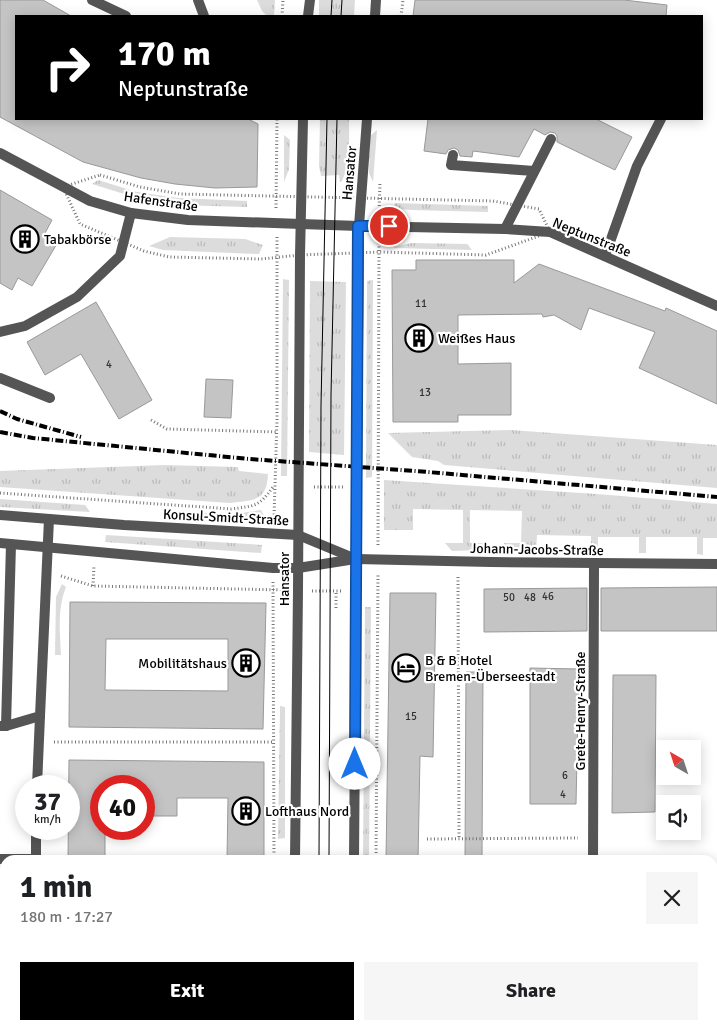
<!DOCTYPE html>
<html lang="en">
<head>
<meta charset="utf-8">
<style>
  body { margin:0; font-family:Signika,sans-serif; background:#f6f6f6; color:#202124; height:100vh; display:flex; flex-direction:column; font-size:19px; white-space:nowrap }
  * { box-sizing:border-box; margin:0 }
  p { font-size:16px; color:#757577 }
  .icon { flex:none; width:28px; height:28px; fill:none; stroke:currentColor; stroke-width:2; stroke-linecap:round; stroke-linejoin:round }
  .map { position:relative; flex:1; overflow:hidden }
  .side { position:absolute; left:0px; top:855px; width:718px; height:175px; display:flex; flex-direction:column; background:#fff; border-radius:15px 15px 0 0; box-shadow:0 2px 12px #0003 }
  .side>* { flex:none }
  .hud { position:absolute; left:15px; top:15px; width:688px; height:105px; border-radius:0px; box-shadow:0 2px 12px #0003; background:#000; color:#fff; overflow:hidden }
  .needle { width:32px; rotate:321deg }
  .buttons { position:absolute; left:656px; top:740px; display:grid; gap:10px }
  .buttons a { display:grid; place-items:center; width:45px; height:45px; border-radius:0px; background:#fff; box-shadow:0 2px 12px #0003; font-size:25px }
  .speed { position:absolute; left:15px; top:775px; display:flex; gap:10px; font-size:25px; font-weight:700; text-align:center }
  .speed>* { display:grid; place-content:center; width:65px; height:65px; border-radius:50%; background:#fff; box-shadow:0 2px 12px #0003; line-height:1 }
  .speed small { font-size:12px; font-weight:400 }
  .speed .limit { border:8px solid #d22; background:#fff; color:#111 }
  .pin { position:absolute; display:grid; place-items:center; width:42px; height:42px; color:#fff; margin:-21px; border:2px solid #fff; border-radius:50%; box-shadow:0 1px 5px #0007 }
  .me { position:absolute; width:55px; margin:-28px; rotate:0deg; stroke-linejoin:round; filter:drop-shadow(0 0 4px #0008) }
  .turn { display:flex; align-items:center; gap:18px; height:105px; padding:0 20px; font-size:22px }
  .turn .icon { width:65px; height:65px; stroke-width:2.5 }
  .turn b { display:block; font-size:35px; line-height:42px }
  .round { display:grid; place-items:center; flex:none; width:52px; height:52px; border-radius:0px; background:#f6f6f6 }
  .headline { display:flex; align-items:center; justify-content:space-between; height:85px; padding:0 20px }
  h1 { font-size:30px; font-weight:700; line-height:38px }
  .button { display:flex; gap:10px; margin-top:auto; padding:10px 20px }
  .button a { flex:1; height:58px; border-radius:0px; background:#000; color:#fff; font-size:20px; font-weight:700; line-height:58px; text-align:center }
  .button a+a { background:#f6f6f6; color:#202124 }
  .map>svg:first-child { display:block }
  .grass { fill:url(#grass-tufts) }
  .building { fill:#c4c4c4; stroke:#999; fill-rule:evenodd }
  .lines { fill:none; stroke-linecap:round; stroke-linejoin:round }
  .path { stroke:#777; stroke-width:3; stroke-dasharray:1 2.5; stroke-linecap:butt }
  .service { stroke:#555; stroke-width:10 }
  .pedestrian { stroke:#555; stroke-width:10 }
  .minor { stroke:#555; stroke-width:10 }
  .tertiary { stroke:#555; stroke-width:10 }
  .tram { stroke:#000; stroke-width:1 }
  .rail { stroke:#000; stroke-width:4; stroke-dasharray:8 2.5 1 2.5; stroke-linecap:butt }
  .route-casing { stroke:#114b97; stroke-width:12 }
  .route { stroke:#1a73e8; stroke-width:9 }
  .labels { text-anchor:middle; stroke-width:4.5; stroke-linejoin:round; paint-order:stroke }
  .number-label { font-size:11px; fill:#313131 }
  .street-label { font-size:14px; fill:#000; stroke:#fff }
  .poi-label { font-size:14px; fill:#000; stroke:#fff; text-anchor:start }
</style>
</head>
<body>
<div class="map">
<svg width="717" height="1030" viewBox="0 0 717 1030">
  <defs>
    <pattern id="grass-tufts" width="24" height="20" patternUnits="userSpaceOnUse" patternTransform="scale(1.25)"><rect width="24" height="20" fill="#dcdcdc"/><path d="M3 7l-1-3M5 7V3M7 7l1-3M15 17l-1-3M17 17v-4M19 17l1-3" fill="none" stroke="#bbb"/></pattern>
  </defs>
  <rect width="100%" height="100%" fill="#fff"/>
  <g class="grass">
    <polygon points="257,0 275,0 274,16 267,16 262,11"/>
    <polygon points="319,0 355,0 354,16 319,16"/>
    <path d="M320,119H349C349,139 351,162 342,181L340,182L339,175L321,176L319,166Z"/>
    <polygon points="377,130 373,182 369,173 370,136"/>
    <polygon points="284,135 290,140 289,169 284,182"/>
    <polygon points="98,180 137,192 178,198 247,201 247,207 175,205 137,198 92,184"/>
    <polygon points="395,203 488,206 488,212 411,210 401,209 394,205"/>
    <polygon points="170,237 245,239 263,245 259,254 163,250 149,246"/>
    <polygon points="411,243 467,244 472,250 394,248 394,247"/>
    <polygon points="283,279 289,280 287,476 281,476"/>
    <polygon points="373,280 372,477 366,478 367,287 367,281"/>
    <polygon points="310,281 346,282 344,455 309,452"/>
    <polygon points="511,430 717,445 717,488 444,465 438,461 412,457 388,433"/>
    <path d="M165,465L238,467L239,471L268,474C267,502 253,500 230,503L0,487V471Z"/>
    <polygon points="384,480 597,494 717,504 717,538 703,538 703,555 697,554 697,537 646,537 646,553 639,553 639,537 598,537 598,553 591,553 591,536 537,535 536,552 507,552 504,543 521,543 522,511 470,510 470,543 485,543 481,550 452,551 445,543 463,543 463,510 413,509 413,530 384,530"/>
    <polygon points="0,499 85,505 90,512 0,507"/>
    <polygon points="261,510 264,516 229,521 172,518 174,511 229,515"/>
    <polygon points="106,535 262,545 261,553 105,542"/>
    <path d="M62,584L66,587C57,609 60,632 61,655H55L56,597Z"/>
    <polygon points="365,607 371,607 369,860 363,860"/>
    <polygon points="280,706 285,707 285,838 278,839"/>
  </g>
  <g class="building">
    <polygon points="0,0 43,0 71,16 16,16 16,119 248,119 258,124 257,187 215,188 175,184 141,178 83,162 0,117"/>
    <polygon points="415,0 624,0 667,5 666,16 413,16"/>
    <polygon points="428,119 596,119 632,137 615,170 557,142 557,136 555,133 550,132 545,135 534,129 519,157 473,151 472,157 460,156 458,150 454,148 448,150 446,154 424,151"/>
    <polygon points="0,190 52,220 44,235 58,242 32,286 18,278 12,290 0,283"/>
    <polygon points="416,260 514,260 514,283 539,264 665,311 666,308 717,331 717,404 639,368 655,332 589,308 581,330 554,315 543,317 542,314 458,315 458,364 511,363 511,415 458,415 458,422 393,422 392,270 416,270"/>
    <polygon points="96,302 152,400 119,419 81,354 45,375 27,342"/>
    <polygon points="206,379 233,380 231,418 204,417"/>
    <polygon points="717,587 717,631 601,631 601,588"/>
    <polygon points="587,588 587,631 484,632 484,589"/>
    <polygon points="390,593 436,593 433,757 420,756 418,860 386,860"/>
    <path d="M70,602L266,603L263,729L69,727ZM106,639H228V691L105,690Z"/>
    <polygon points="530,668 579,669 576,804 530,804"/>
    <polygon points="466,672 483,672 482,860 465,860"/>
    <polygon points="613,675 656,675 655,812 612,813"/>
    <polygon points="69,760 264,762 264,860 227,860 228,798 177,798 177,816 144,816 144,786 101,786 101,829 105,829 105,860 68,860"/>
  </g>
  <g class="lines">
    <g class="path">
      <polyline points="282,16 283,0"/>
      <polyline points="401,16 403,0"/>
      <polygon points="100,175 140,187 180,194 493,201 539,209 550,232 486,255 380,252 300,255 261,259 169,257 144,251 80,224 63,187"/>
      <polyline points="276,208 277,119"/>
      <polyline points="379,213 380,182"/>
      <polyline points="151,420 167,429 277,432"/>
      <polyline points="314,487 343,487"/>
      <path d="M0,493L231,509C254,506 259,507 273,487"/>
      <polyline points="274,518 277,420 277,237"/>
      <polyline points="378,545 379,242"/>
      <polyline points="61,576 93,586 284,590"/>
      <polyline points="458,577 459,839"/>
      <polyline points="273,582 274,860"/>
      <polyline points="93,586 94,565"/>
      <polyline points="312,591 341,591"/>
      <polyline points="336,608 336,591"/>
      <polyline points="54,742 273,742"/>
      <polyline points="427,839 578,838"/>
      <polyline points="376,860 378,574"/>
      <polyline points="0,955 5,952"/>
      <polyline points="0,969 5,969"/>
      <polyline points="271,1030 271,1025"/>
      <polyline points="375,1030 375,1025"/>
    </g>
    <g class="service">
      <polyline points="92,0 126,16"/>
      <polyline points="198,0 204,16"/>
      <polyline points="453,155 451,165 534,171"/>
      <polyline points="505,229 551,139"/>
      <polyline points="605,256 637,166 661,119"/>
      <polyline points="0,378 50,398"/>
      <polyline points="6,726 11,544"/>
    </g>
    <g class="pedestrian">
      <polyline points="37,786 40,716"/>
      <polyline points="0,859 36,859"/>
      <polyline points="36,860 36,829"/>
      <polyline points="37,1030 38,1025"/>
    </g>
    <g class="minor">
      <polyline points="0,153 90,201 131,213 188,220 301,224"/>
      <polyline points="359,226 505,229 550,232 717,306"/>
      <polyline points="0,332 25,326 77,297 120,256 131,213"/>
      <polyline points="356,559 491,562 717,564"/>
      <polyline points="0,726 6,726 40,716 49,519"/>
      <polyline points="593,860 594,563"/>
      <polyline points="712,925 717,925"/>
    </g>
    <g class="tertiary">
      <polyline points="308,16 310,0"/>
      <polyline points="375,16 376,0"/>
      <polyline points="301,224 359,226"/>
      <polyline points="0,515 124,525 298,535 356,559"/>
      <polyline points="0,543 273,568 298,568 355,559"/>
      <polyline points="295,860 298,590 300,255 303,119"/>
      <polyline points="354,860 359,226 367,119"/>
      <polyline points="293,1030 293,1025"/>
      <polyline points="354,1030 354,1025"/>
    </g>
    <g class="tram">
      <polyline points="331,16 332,0"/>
      <polyline points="341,16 342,0"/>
      <polyline points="319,860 321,405 327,119"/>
      <polyline points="329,860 331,395 337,119"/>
      <polyline points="318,1030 318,1025"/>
      <polyline points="328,1030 328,1025"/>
    </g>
    <g class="rail">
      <polyline points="0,411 17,419 81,437"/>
      <polyline points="0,432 33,438 249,459 416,471 717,497"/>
    </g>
  </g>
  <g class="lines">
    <g class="route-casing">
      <polyline id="route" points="355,764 358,226 389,226"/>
    </g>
    <use href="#route" class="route"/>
  </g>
  <defs>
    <g id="building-ring" transform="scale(1.4375)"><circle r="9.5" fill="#fff" stroke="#000" stroke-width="1.5"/><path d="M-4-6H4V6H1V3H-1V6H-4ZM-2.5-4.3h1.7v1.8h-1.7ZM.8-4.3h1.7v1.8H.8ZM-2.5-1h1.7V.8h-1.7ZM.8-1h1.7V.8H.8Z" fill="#000"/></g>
    <g id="hotel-ring" transform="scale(1.4375)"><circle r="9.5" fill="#fff" stroke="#000" stroke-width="1.5"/><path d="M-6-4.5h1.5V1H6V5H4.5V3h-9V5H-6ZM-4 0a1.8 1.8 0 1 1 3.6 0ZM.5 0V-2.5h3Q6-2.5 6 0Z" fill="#000"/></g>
  </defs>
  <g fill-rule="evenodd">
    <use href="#building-ring" x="25" y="239"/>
    <use href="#building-ring" x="419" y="338"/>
    <use href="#building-ring" x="246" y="663"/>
    <use href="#hotel-ring" x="406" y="668"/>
    <use href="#building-ring" x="246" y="811"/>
  </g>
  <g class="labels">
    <g class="number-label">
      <text x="421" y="307">11</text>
      <text x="109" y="368">4</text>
      <text x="425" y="396">13</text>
      <text x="548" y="600">46</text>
      <text x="509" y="601">50</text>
      <text x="530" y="601">48</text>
      <text x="411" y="720">15</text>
      <text x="565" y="779">6</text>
      <text x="563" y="798">4</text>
    </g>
    <g class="street-label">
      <text transform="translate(349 173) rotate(-85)" y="5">Hansator</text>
      <text transform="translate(161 201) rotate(8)" y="5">Hafenstraße</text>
      <text transform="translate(592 237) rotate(22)" y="5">Neptunstraße</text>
      <text transform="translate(226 517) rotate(3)" y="5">Konsul-Smidt-Straße</text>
      <text transform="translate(537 549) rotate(1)" y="5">Johann-Jacobs-Straße</text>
      <text transform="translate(284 579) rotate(-90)" y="5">Hansator</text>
      <text transform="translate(580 711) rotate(-90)" y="5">Grete-Henry-Straße</text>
    </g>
    <g class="poi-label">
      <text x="44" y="244">Tabakbörse</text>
      <text x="438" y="343">Weißes Haus</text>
      <text x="425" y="665">B &amp; B Hotel<tspan x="425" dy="16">Bremen-Überseestadt</tspan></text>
      <text x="227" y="668" text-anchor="end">Mobilitätshaus</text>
      <text x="265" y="816">Lofthaus Nord</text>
    </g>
  </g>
</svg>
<div class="buttons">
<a><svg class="needle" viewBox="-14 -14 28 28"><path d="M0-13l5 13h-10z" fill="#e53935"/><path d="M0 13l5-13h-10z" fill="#757577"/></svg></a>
<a><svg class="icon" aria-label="sound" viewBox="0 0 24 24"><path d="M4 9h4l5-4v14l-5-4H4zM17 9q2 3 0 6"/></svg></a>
</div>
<div class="speed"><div>37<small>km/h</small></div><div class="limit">40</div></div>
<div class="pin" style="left:389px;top:226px;background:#d93025"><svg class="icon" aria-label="arrive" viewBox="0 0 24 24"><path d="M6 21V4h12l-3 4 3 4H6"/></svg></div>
<svg class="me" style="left:355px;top:764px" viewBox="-20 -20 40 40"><circle r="19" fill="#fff"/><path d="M0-13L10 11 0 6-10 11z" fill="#1a73e8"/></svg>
<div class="hud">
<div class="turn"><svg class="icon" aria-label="right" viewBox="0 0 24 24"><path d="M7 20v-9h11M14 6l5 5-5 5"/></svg><div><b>170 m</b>Neptunstraße</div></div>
</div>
<section class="side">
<div class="headline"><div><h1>1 min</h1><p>180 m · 17:27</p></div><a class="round"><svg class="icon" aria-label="close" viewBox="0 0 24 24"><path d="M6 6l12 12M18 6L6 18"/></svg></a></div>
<div class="button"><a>Exit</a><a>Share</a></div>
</section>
</div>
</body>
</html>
